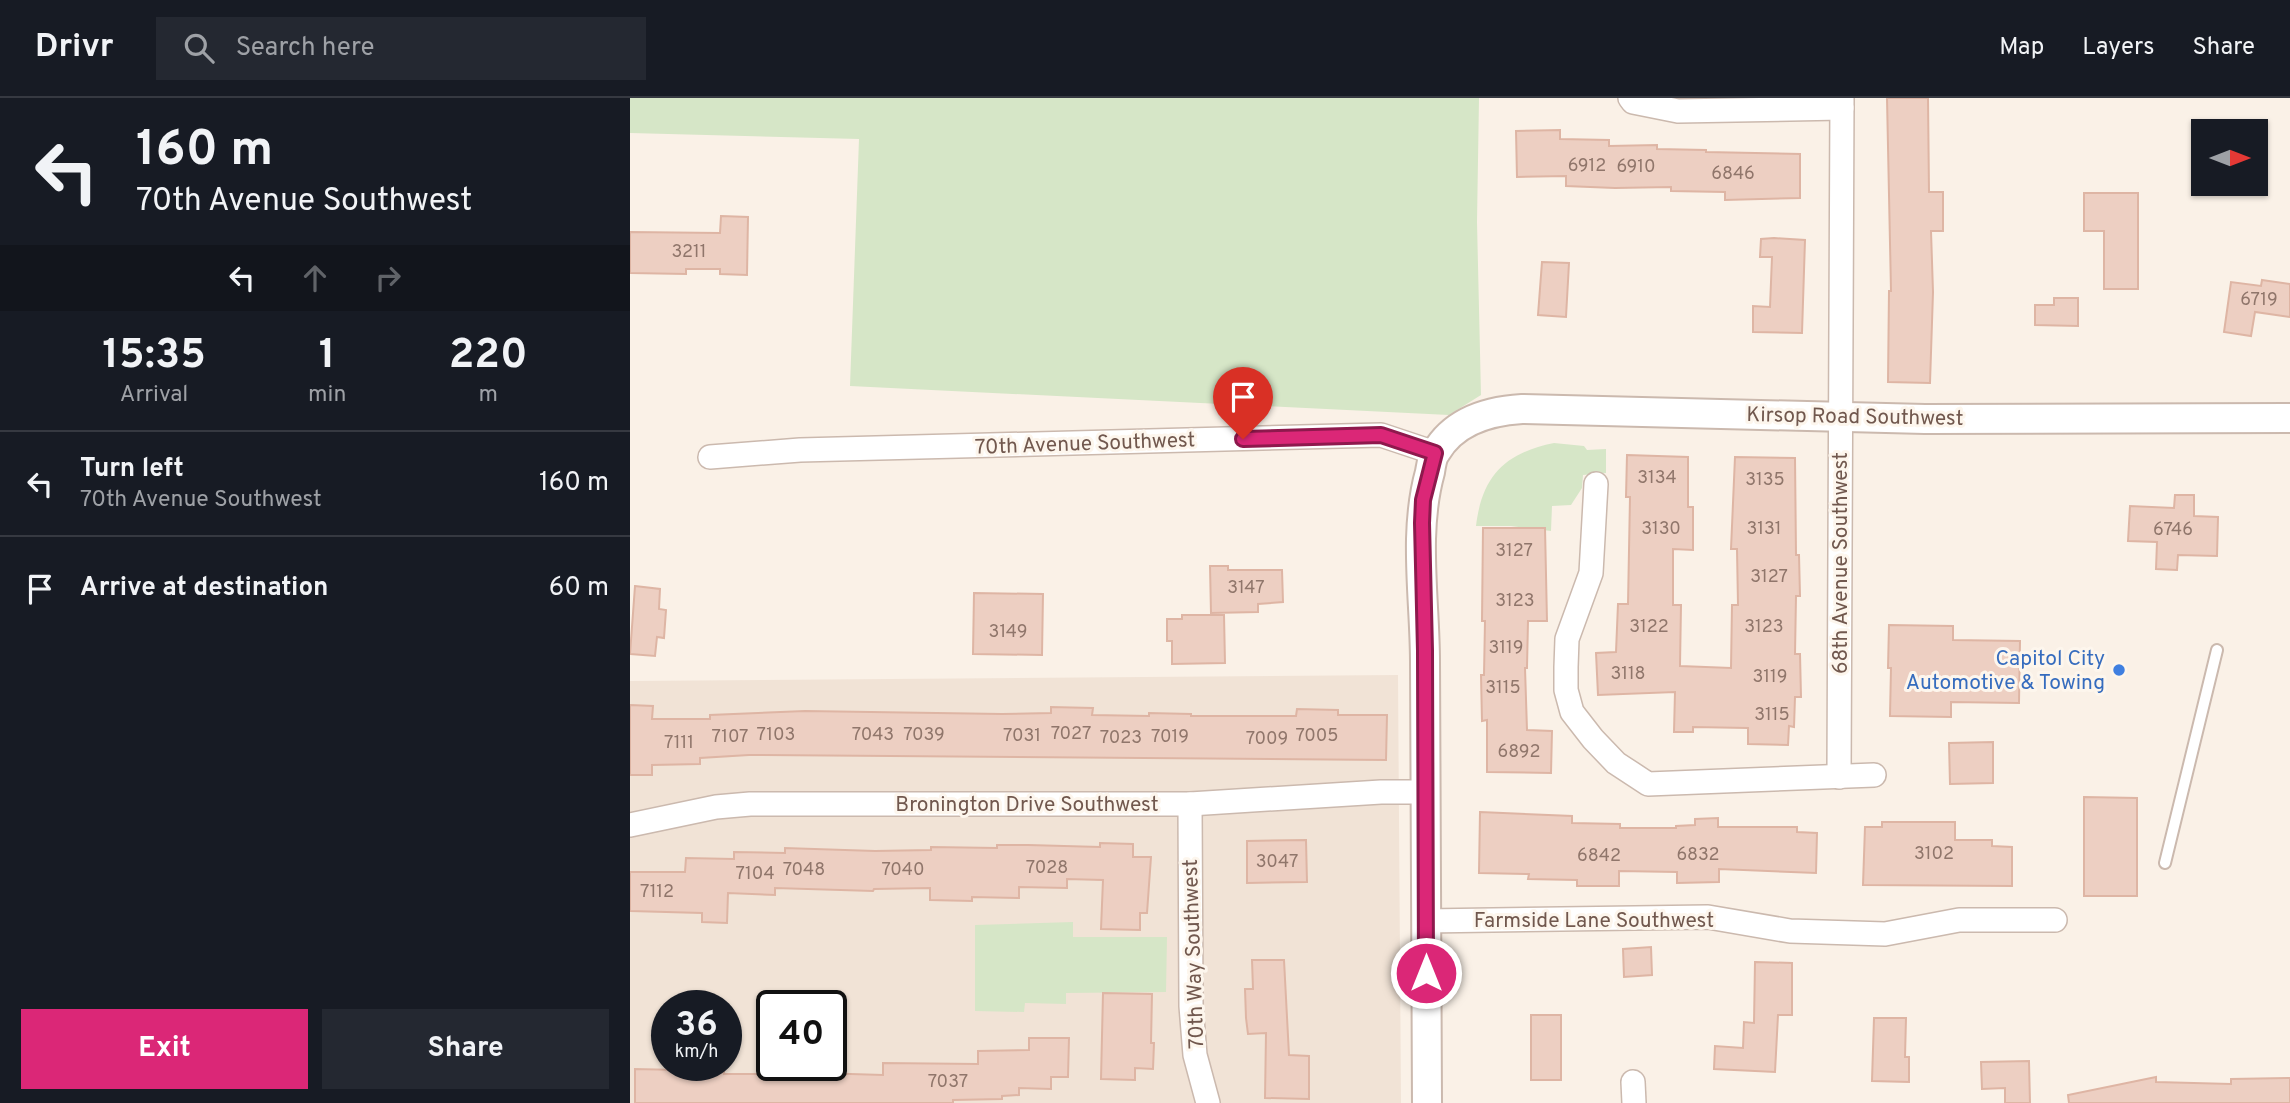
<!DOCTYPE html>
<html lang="en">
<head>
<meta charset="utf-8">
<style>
  body { margin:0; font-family:Overpass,sans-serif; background:#242831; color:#f1f3f6; height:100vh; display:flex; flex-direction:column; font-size:26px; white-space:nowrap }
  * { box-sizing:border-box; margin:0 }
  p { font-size:23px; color:#9ea1a6 }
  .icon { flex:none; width:38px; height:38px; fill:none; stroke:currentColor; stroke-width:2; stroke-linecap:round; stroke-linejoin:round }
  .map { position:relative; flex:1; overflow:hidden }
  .panel { display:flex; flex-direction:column; background:#171b24; width:630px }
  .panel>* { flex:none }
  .hud { background:#171b24; color:#f1f3f6; overflow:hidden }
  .needle { width:46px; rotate:90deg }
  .tools { position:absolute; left:1561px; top:21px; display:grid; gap:14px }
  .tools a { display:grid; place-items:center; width:77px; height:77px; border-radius:0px; background:#171b24; box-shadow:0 2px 5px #0004; font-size:35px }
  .speed { position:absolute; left:21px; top:892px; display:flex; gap:14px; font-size:35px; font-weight:700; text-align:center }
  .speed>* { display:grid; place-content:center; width:91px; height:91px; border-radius:50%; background:#171b24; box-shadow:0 2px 5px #0004; line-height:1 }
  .speed small { font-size:18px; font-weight:400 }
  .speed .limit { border:4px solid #111; border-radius:10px; background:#fff; color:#111 }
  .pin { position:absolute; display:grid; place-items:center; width:60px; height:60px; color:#fff; margin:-72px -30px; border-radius:50% 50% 50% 0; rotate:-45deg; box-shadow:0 0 7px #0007 }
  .pin .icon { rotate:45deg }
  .me { position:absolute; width:77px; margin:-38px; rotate:0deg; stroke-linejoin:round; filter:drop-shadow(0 0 5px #0008) }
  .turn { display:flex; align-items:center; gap:24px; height:147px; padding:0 21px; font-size:32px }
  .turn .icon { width:91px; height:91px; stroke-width:2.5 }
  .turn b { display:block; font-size:49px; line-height:60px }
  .lanes { display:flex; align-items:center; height:66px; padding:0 21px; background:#0003; justify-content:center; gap:35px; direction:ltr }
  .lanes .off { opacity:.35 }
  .eta { display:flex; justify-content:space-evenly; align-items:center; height:119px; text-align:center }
  .eta b { font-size:42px; font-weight:700; line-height:49px }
  .action { display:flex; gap:14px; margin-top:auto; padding:14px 21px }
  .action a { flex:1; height:80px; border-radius:0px; background:#db2777; color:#fff; font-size:28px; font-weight:700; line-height:80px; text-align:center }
  .action a+a { background:#242831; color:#f1f3f6 }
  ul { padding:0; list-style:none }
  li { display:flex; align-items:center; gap:21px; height:105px; padding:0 21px; border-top:2px solid #363941 }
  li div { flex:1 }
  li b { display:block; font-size:26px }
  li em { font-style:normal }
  header { display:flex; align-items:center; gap:42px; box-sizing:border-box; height:98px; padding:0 35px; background:#171b24; border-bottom:2px solid #363941 }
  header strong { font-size:33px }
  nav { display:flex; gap:38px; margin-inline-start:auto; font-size:24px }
  .search { width:490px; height:63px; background:#242831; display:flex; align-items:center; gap:18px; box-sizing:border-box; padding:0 24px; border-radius:0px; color:#9ea1a6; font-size:26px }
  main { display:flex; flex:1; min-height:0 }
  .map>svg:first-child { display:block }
  .residential { fill:#f1e3d6; fill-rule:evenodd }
  .green { fill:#d6e6c7 }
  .building { fill:#edcfc2; stroke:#deb5a4; stroke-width:2 }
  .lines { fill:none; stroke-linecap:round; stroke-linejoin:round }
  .service-casing { stroke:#cbb9ae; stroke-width:14 }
  .minor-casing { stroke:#cbb9ae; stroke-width:26 }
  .tertiary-casing { stroke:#cbb9ae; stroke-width:32 }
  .service { stroke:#fff; stroke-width:10 }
  .minor { stroke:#fff; stroke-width:23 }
  .tertiary { stroke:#fff; stroke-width:28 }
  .route-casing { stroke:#8e194d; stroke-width:18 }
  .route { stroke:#db2777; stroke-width:12 }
  .shop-dot { fill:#3f7fe0; stroke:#fdf6ed; stroke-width:2.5 }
  .labels { text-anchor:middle; stroke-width:6; stroke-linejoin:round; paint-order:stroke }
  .number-label { font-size:18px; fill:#90766b }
  .street-label { font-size:21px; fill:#71584e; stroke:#fdf6ed }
  .shop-label { font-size:21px; fill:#366cbe; stroke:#fdf6ed; text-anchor:end }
</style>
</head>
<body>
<header>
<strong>Drivr</strong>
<div class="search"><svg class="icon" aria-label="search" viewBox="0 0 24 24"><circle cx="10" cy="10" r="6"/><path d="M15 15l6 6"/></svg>Search here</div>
<nav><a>Map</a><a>Layers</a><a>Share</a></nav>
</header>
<main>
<section class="panel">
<div class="hud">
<div class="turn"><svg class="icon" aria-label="left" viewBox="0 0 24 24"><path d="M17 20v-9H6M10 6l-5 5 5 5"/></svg><div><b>160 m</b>70th Avenue Southwest</div></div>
<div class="lanes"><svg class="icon" aria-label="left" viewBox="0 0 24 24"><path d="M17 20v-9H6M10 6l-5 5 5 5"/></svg><svg class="icon off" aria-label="ahead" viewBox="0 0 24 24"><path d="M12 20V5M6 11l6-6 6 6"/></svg><svg class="icon off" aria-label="right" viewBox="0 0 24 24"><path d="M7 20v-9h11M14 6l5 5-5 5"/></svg></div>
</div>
<div class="eta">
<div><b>15:35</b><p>Arrival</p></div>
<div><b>1</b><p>min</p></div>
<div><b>220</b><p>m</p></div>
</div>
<ul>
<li><svg class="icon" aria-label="left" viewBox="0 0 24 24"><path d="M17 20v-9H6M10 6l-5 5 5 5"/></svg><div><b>Turn left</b><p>70th Avenue Southwest</p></div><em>160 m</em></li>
<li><svg class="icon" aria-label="arrive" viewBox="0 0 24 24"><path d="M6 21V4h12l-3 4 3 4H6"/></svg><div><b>Arrive at destination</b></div><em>60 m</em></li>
</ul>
<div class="action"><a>Exit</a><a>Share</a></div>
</section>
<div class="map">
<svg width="1660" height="1005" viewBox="0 0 1660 1005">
  <rect width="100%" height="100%" fill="#faf1e7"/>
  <path class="residential" d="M768,577L771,1005H0V583ZM37,908H96V968H37ZM142,908H201V968H142Z"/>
  <g class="green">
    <polygon points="0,0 849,0 847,124 851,297 819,317 220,288 229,41 0,35"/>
    <path d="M924,345L954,348L957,352L976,351V375L953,377L952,390L941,407L922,408L921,433L881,428H846C852,378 875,355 924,345Z"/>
    <polygon points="443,824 443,839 537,839 536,894 436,895 436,906 395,905 394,914 345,913 345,827"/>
  </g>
  <g class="building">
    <polygon points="1257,0 1298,0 1299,94 1313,94 1313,133 1301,133 1303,194 1300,285 1258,284 1259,193 1261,193"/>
    <polygon points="930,32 930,41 979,42 979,48 1027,47 1027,51 1076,52 1076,54 1170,56 1170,100 1095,102 1095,94 1041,93 1041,89 985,90 936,88 936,78 887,79 886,33"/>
    <polygon points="1454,95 1508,95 1508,191 1474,191 1474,133 1454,133"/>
    <polygon points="91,118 118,119 117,177 90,176 90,171 56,171 56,176 0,175 0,134 90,135"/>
    <polygon points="1144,140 1175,142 1172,235 1123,234 1123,208 1140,209 1142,159 1130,159 1131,141"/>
    <polygon points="912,164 939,165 936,219 908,217"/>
    <polygon points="1632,182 1660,186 1660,219 1625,214 1621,238 1594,234 1601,184 1631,188"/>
    <polygon points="1424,200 1448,200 1448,228 1405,227 1405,207 1424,207"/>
    <polygon points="997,357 1058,359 1058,409 1063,409 1063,452 1043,451 1043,507 1051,507 1050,568 1101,570 1102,507 1108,507 1107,451 1101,451 1105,359 1165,360 1166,457 1169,457 1170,498 1166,498 1165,556 1170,556 1171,599 1165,599 1164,629 1159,628 1158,647 1118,646 1118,630 1063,629 1063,634 1044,634 1045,594 968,597 966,555 986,554 988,506 998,506 1000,399 996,399"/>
    <polygon points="1545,397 1564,397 1564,418 1588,419 1587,458 1548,457 1547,472 1526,471 1527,444 1498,443 1500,408 1544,410"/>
    <polygon points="853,430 915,430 917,523 898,523 897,570 895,570 897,632 922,633 921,675 857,674 857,622 852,623 851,577 854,577 855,523 852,523"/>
    <polygon points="580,468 598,468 598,472 652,472 653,504 628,506 628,514 581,515"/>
    <polygon points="5,488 30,491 29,511 36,512 34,540 27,539 25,558 0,556"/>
    <polygon points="344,495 413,496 412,557 343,556"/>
    <polygon points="552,517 594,517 595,565 542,566 542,543 537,543 537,521 552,521"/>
    <polygon points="1259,527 1323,528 1323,542 1390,543 1389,605 1321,604 1321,619 1260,618 1261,570 1258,570"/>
    <polygon points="0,607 23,608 22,621 80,621 80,617 175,613 372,616 421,615 421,609 463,610 462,617 519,618 519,615 561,616 561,618 666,618 667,611 708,612 708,617 757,617 756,662 119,657 70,660 70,666 22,667 22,677 0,677"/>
    <polygon points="1363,644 1363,685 1320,686 1319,645"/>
    <polygon points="1454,699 1507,700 1507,798 1454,798"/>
    <polygon points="850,714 942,718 942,725 990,726 990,730 1046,730 1046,728 1065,727 1065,721 1088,720 1088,729 1167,729 1167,734 1187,735 1186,775 1089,771 1089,784 1047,785 1047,774 989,773 989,788 947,788 947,782 898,781 899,776 849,775"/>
    <polygon points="1252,724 1325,724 1325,742 1362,742 1362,748 1382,749 1382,788 1233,787 1235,729 1252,729"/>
    <polygon points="676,742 677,784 617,785 617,743"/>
    <polygon points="470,745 503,746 503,759 521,759 517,815 510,815 510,832 471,831 473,782 437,781 437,790 389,789 389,800 342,799 342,803 300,802 300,790 244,791 243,793 145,790 145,797 98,795 97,825 72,824 72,815 0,813 0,774 55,774 56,760 104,761 104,754 155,755 155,750 245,753 301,752 301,749 367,750 367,747 398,747 470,749"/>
    <polygon points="1021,849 1022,877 994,879 993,851"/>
    <polygon points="622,862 654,862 659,957 679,958 679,1001 635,1000 636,935 618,936 616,920 615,891 623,891"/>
    <polygon points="1125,864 1162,865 1162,917 1148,917 1145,974 1084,971 1085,948 1113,950 1114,924 1124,925"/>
    <polygon points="473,895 522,896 521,945 524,945 523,971 505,970 505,982 471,981"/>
    <rect x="901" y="917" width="30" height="65"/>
    <polygon points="1244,920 1276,920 1275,959 1279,959 1279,984 1242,983"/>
    <polygon points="399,940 439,940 438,979 421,979 421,991 389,990 389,997 372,998 372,1001 323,1002 323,1005 5,1005 5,971 48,972 48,975 94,974 94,976 151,976 151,971 188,970 188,975 253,977 253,965 348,966 348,953 399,952"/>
    <polygon points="1399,963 1400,1005 1375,1005 1375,990 1352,991 1351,964"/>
    <polygon points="1526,979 1526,984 1601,986 1601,981 1660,980 1660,1005 1439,1005 1438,997"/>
  </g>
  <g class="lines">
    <g class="service-casing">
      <polyline id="service" points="1535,765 1587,552"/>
    </g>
    <g class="minor-casing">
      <g id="minor">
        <polyline points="1000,0 1003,4 1048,13 1212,10"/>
        <polyline points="80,359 170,352 751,337 805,355"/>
        <polyline points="966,386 961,475 937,541 936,569 936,592 942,614 963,641 986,665 1018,686 1244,677"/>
        <polyline points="1209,679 1212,0"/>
        <polyline points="560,706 561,908 565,957 578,1005"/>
        <polyline points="0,727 86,709 120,706 560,706 751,694 796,694"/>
        <polyline points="796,823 1078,819 1160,833 1255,836 1329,822 1425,822"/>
        <polyline points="1003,984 1004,1005"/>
      </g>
    </g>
    <g class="tertiary-casing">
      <path id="tertiary" d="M797,1005C796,858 796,711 795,564C795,502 783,435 800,374C801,368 802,359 806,354C824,323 859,313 892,311L1295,321L1660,320"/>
    </g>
    <use href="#service" class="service"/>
    <use href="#minor" class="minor"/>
    <use href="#tertiary" class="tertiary"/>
  </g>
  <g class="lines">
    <g class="route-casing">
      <polyline id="route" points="613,341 751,337 805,355 793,402 792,425 795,553 796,875"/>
    </g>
    <use href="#route" class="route"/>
  </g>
  <circle class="shop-dot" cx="1489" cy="572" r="7"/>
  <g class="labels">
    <g class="number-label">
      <text x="957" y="73">6912</text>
      <text x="1006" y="74">6910</text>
      <text x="1103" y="81">6846</text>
      <text x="59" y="159">3211</text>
      <text x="1629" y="207">6719</text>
      <text x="1027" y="385">3134</text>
      <text x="1135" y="387">3135</text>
      <text x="1031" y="436">3130</text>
      <text x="1134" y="436">3131</text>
      <text x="1543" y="437">6746</text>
      <text x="884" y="458">3127</text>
      <text x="1139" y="484">3127</text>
      <text x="616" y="495">3147</text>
      <text x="885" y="508">3123</text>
      <text x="1019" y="534">3122</text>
      <text x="1134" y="534">3123</text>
      <text x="378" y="539">3149</text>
      <text x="876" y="555">3119</text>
      <text x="998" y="581">3118</text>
      <text x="1140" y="584">3119</text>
      <text x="873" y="595">3115</text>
      <text x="1142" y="622">3115</text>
      <text x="441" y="641">7027</text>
      <text x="146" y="642">7103</text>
      <text x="243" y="642">7043</text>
      <text x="294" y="642">7039</text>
      <text x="392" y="643">7031</text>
      <text x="687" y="643">7005</text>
      <text x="100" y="644">7107</text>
      <text x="540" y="644">7019</text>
      <text x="491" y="645">7023</text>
      <text x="637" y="646">7009</text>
      <text x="49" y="650">7111</text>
      <text x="889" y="659">6892</text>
      <text x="1304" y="761">3102</text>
      <text x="1068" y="762">6832</text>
      <text x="969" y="763">6842</text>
      <text x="647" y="769">3047</text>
      <text x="417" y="775">7028</text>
      <text x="174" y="777">7048</text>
      <text x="273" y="777">7040</text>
      <text x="125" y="781">7104</text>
      <text x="27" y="799">7112</text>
      <text x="318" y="989">7037</text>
    </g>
    <g class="street-label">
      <text transform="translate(1225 318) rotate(1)" y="7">Kirsop Road Southwest</text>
      <text transform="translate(455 345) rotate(-2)" y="7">70th Avenue Southwest</text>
      <text transform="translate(1210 465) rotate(-90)" y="7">68th Avenue Southwest</text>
      <text x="397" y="713">Bronington Drive Southwest</text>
      <text x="964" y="829">Farmside Lane Southwest</text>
      <text transform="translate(563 856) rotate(-92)" y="7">70th Way Southwest</text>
    </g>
    <g class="shop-label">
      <text x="1475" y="567">Capitol City<tspan x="1475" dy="24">Automotive &amp; Towing</tspan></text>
    </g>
  </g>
</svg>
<div class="tools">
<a><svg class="needle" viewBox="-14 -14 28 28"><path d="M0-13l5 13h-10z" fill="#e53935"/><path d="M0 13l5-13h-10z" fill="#9ea1a6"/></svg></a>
</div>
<div class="speed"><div>36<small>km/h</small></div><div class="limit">40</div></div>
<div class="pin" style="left:613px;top:341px;background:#d93025"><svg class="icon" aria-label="arrive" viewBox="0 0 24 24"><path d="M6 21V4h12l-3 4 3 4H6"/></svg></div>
<svg class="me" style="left:796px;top:875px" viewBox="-20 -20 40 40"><circle r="17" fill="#db2777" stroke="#fff" stroke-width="3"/><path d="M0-11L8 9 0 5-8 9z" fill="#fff"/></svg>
</div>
</main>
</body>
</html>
